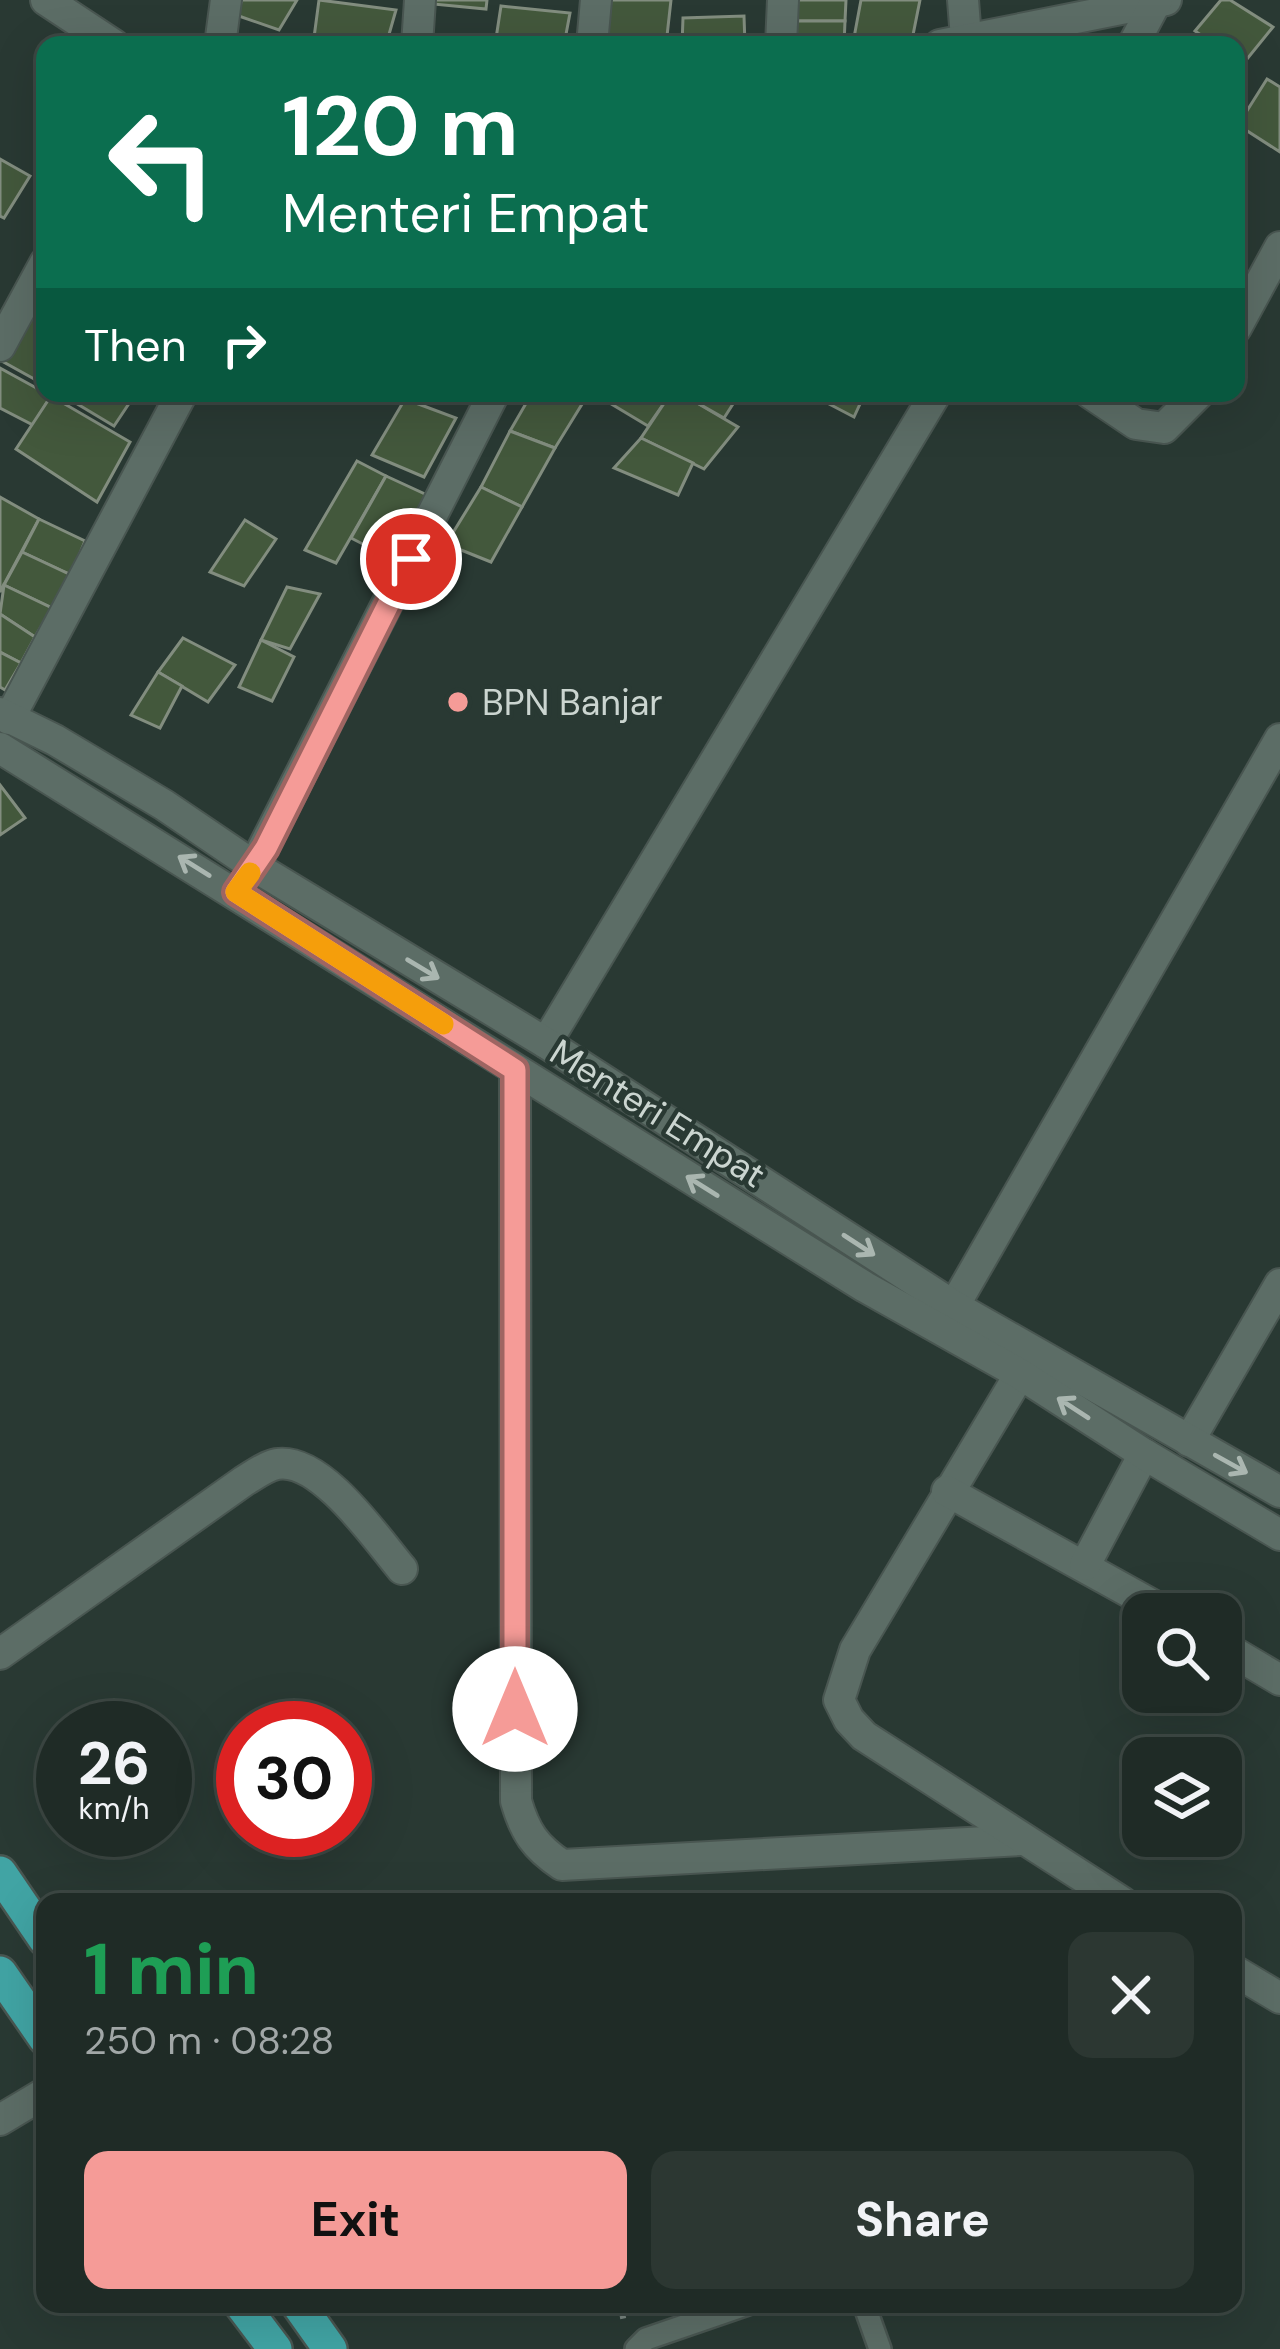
<!DOCTYPE html>
<html lang="en">
<head>
<meta charset="utf-8">
<style>
  body { margin:0; font-family:"DM Sans",sans-serif; background:#2c3732; color:#f1f3f6; height:100vh; display:flex; flex-direction:column; font-size:45px; white-space:nowrap }
  * { box-sizing:border-box; margin:0 }
  p { font-size:39px; color:#a1a7a7 }
  .icon { flex:none; width:66px; height:66px; fill:none; stroke:currentColor; stroke-width:2; stroke-linecap:round; stroke-linejoin:round }
  .map { position:relative; flex:1; overflow:hidden }
  .drawer { position:absolute; left:36px; top:1893px; width:1206px; height:420px; display:flex; flex-direction:column; background:#1f2b26; border-radius:24px; box-shadow:0 12px 48px #0002,0 0 0 3px #3c4743 }
  .drawer>* { flex:none }
  .banner { position:absolute; left:36px; top:36px; width:1209px; height:366px; border-radius:24px; box-shadow:0 12px 48px #0002,0 0 0 3px #3c4743; background:#0b6e4f; color:#fff; overflow:hidden }
  .controls { position:absolute; left:1122px; top:1593px; display:grid; gap:24px }
  .controls a { display:grid; place-items:center; width:120px; height:120px; border-radius:24px; background:#1f2b26; box-shadow:0 12px 48px #0002,0 0 0 3px #3c4743; font-size:60px }
  .speed { position:absolute; left:36px; top:1701px; display:flex; gap:24px; font-size:60px; font-weight:700; text-align:center }
  .speed>* { display:grid; place-content:center; width:156px; height:156px; border-radius:50%; background:#1f2b26; box-shadow:0 12px 48px #0002,0 0 0 3px #3c4743; line-height:1 }
  .speed small { font-size:30px; font-weight:400 }
  .speed .limit { border:18px solid #d22; background:#fff; color:#111 }
  .pin { position:absolute; display:grid; place-items:center; width:102px; height:102px; color:#fff; margin:-51px; border:6px solid #fff; border-radius:50%; box-shadow:0 3px 12px #0007 }
  .me { position:absolute; width:132px; margin:-66px; rotate:0deg; stroke-linejoin:round; filter:drop-shadow(0 0 9px #0008) }
  .turn { display:flex; align-items:center; gap:42px; height:252px; padding:0 48px; font-size:54px }
  .turn .icon { width:156px; height:156px; stroke-width:2.5 }
  .turn b { display:block; font-size:84px; line-height:102px }
  .then { display:flex; align-items:center; height:114px; padding:0 48px; background:#0003; gap:24px; font-size:45px }
  .round { display:grid; place-items:center; flex:none; width:126px; height:126px; border-radius:24px; background:#2c3732 }
  .headline { display:flex; align-items:center; justify-content:space-between; height:204px; padding:0 48px }
  h1 { font-size:72px; font-weight:700; line-height:90px; color:#1e9e55 }
  .primary-button { display:flex; gap:24px; margin-top:auto; padding:24px 48px }
  .primary-button a { flex:1; height:138px; border-radius:24px; background:#f59b97; color:#111; font-size:48px; font-weight:700; line-height:138px; text-align:center }
  .primary-button a+a { background:#2c3732; color:#f1f3f6 }
  .map>svg:first-child { display:block }
  .building { fill:#43583c; stroke:#828d7f; stroke-width:3 }
  .lines { fill:none; stroke-linecap:round; stroke-linejoin:round }
  .service-casing { stroke:#495651; stroke-width:26 }
  .minor-casing { stroke:#495651; stroke-width:34 }
  .tertiary-casing { stroke:#495651; stroke-width:34 }
  .trunk-casing { stroke:#495651; stroke-width:38 }
  .path { stroke:#77847f; stroke-width:6; stroke-dasharray:3 9; stroke-linecap:butt }
  .service { stroke:#5c6d66; stroke-width:21 }
  .minor { stroke:#5c6d66; stroke-width:30 }
  .tertiary { stroke:#5c6d66; stroke-width:30 }
  .trunk { stroke:#41a4a4; stroke-width:33 }
  .oneway { stroke:#aab6b0 }
  .route-casing { stroke:#9f6562; stroke-width:30 }
  .route { stroke:#f59b97; stroke-width:21 }
  .slow { stroke:#f59e0b; stroke-width:21 }
  .poi-dot { fill:#f59b97; stroke:#293933; stroke-width:4.5 }
  .labels { text-anchor:middle; stroke-width:9; stroke-linejoin:round; paint-order:stroke }
  .poi-label { font-size:36px; fill:#cbd5d0; stroke:#293933; text-anchor:start }
  .street-label { font-size:36px; fill:#cbd5d0; stroke:#293933 }
</style>
</head>
<body>
<div class="map">
<svg width="1280" height="2349" viewBox="0 0 1280 2349">
  <rect width="100%" height="100%" fill="#293933"/>
  <g class="building">
    <polygon points="242,0 297,0 279,30 236,15"/>
    <polygon points="319,0 396,10 386,45 313,45"/>
    <polygon points="434,0 487,0 486,9 433,4"/>
    <polygon points="608,0 671,0 666,45 603,45"/>
    <polygon points="790,0 846,0 845,21 790,21"/>
    <polygon points="861,0 920,0 911,45 853,43"/>
    <polygon points="1221,0 1230,0 1273,27 1243,64 1236,59 1236,45 1216,45 1195,31"/>
    <polygon points="501,6 570,13 564,45 495,45"/>
    <polygon points="744,16 745,45 682,45 683,18"/>
    <polygon points="790,21 845,21 844,45 788,45"/>
    <polygon points="1267,79 1280,87 1280,152 1238,125"/>
    <polygon points="0,159 30,176 4,218 0,216"/>
    <polygon points="35,298 45,303 45,385 0,360"/>
    <polygon points="0,368 51,396 33,425 0,408"/>
    <polygon points="59,393 115,393 130,402 114,426"/>
    <polygon points="532,393 587,396 555,448 510,431"/>
    <polygon points="593,393 671,393 648,426"/>
    <polygon points="671,393 680,393 738,427 704,469 641,438"/>
    <polygon points="680,393 740,393 724,418"/>
    <polygon points="808,393 865,393 854,417"/>
    <polygon points="51,396 130,442 97,502 16,449"/>
    <polygon points="405,399 456,418 424,477 372,455"/>
    <polygon points="510,431 555,448 522,507 481,487"/>
    <polygon points="641,438 693,463 678,495 614,468"/>
    <polygon points="357,461 386,476 336,563 305,550"/>
    <polygon points="386,476 427,495 396,561 351,538"/>
    <polygon points="481,487 522,507 491,562 446,544"/>
    <polygon points="0,497 39,519 0,592"/>
    <polygon points="39,519 85,541 71,575 22,552"/>
    <polygon points="245,520 276,539 244,586 210,572"/>
    <polygon points="22,552 71,575 52,608 4,585"/>
    <polygon points="4,585 52,608 35,637 0,614"/>
    <polygon points="287,587 320,594 290,649 261,640"/>
    <polygon points="0,614 35,637 21,663 0,652"/>
    <polygon points="183,638 235,665 208,702 158,672"/>
    <polygon points="261,640 294,657 272,701 239,687"/>
    <polygon points="0,652 21,663 5,690 0,687"/>
    <polygon points="158,672 182,686 160,728 131,715"/>
    <polygon points="0,785 25,818 0,835"/>
  </g>
  <g class="lines">
    <g class="service-casing">
      <g id="service">
        <polyline points="864,2304 880,2349"/>
        <polyline points="636,2349 646,2339 748,2304"/>
      </g>
    </g>
    <g class="minor-casing">
      <g id="minor">
        <polyline points="46,0 114,45"/>
        <polyline points="963,0 966,38"/>
        <polyline points="220,45 226,0"/>
        <polyline points="417,45 420,0"/>
        <polyline points="592,45 596,0"/>
        <polyline points="781,45 783,0"/>
        <polyline points="940,45 1166,0"/>
        <polyline points="1133,45 1157,0"/>
        <polyline points="1236,328 1280,247"/>
        <polyline points="0,346 45,263"/>
        <polyline points="1090,393 1136,424 1164,428 1199,393"/>
        <polyline points="9,719 182,393"/>
        <polyline points="254,866 494,393"/>
        <polyline points="546,1043 936,393"/>
        <path d="M515,1070L516,1801C525,1832 535,1847 562,1865L1021,1840"/>
        <polyline points="954,1306 1280,739"/>
        <polyline points="1020,1374 855,1650 839,1700 849,1720 864,1736 1122,1902"/>
        <polyline points="1189,1441 1280,1284"/>
        <polyline points="947,1491 1169,1614"/>
        <polyline points="1085,1565 1144,1454"/>
        <polyline points="1221,1645 1280,1680"/>
        <path d="M0,1654L244,1481C254,1475 266,1466 277,1464C321,1457 376,1538 402,1569"/>
        <polyline points="1233,1970 1280,1998"/>
        <polyline points="0,2120 45,2093"/>
      </g>
    </g>
    <g class="tertiary-casing">
      <g id="tertiary">
        <polyline points="0,713 55,740 164,805 254,866 546,1043 954,1306 1280,1492"/>
        <polyline points="0,748 865,1287 1020,1374 1144,1454 1280,1535"/>
      </g>
    </g>
    <g class="trunk-casing">
      <g id="trunk">
        <polyline points="0,1873 45,1939"/>
        <polyline points="0,1973 45,2038"/>
        <polyline points="241,2304 275,2349"/>
        <polyline points="298,2304 330,2349"/>
      </g>
    </g>
    <polyline class="path" points="620,2304 624,2322"/>
    <use href="#service" class="service"/>
    <use href="#minor" class="minor"/>
    <use href="#tertiary" class="tertiary"/>
    <use href="#trunk" class="trunk"/>
  </g>
  <defs><path id="oneway-shaft" d="M-6 0H5M1.5-3L5.5 0L1.5 3" fill="none" stroke-width="1.6" stroke-linecap="round" stroke-linejoin="round" transform="scale(3)"/></defs>
  <g class="oneway">
    <use href="#oneway-shaft" transform="translate(194 866) rotate(-148)"/>
    <use href="#oneway-shaft" transform="translate(423 969) rotate(31)"/>
    <use href="#oneway-shaft" transform="translate(702 1186) rotate(-148)"/>
    <use href="#oneway-shaft" transform="translate(859 1245) rotate(33)"/>
    <use href="#oneway-shaft" transform="translate(1073 1408) rotate(-147)"/>
    <use href="#oneway-shaft" transform="translate(1231 1464) rotate(29)"/>
  </g>
  <g class="lines">
    <g class="route-casing">
      <polyline id="route" points="411,559 266,848 236,892 515,1070 515,1709"/>
    </g>
    <use href="#route" class="route"/>
    <polyline class="slow" points="250,873 236,892 443,1024"/>
  </g>
  <circle class="poi-dot" cx="458" cy="702" r="12"/>
  <g class="labels">
    <g class="poi-label">
      <text x="482" y="715">BPN Banjar</text>
    </g>
    <g class="street-label">
      <text transform="translate(658 1113) rotate(32)" y="13">Menteri Empat</text>
    </g>
  </g>
</svg>
<div class="controls">
<a><svg class="icon" aria-label="search" viewBox="0 0 24 24"><circle cx="10" cy="10" r="6"/><path d="M15 15l6 6"/></svg></a>
<a><svg class="icon" aria-label="layers" viewBox="0 0 24 24"><path d="M12 4l9 5-9 5-9-5zM3 14l9 5 9-5"/></svg></a>
</div>
<div class="speed"><div>26<small>km/h</small></div><div class="limit">30</div></div>
<div class="pin" style="left:411px;top:559px;background:#d93025"><svg class="icon" aria-label="arrive" viewBox="0 0 24 24"><path d="M6 21V4h12l-3 4 3 4H6"/></svg></div>
<svg class="me" style="left:515px;top:1709px" viewBox="-20 -20 40 40"><circle r="19" fill="#fff"/><path d="M0-13L10 11 0 6-10 11z" fill="#f59b97"/></svg>
<div class="banner">
<div class="turn"><svg class="icon" aria-label="left" viewBox="0 0 24 24"><path d="M17 20v-9H6M10 6l-5 5 5 5"/></svg><div><b>120 m</b>Menteri Empat</div></div>
<div class="then">Then<svg class="icon" aria-label="right" viewBox="0 0 24 24"><path d="M7 20v-9h11M14 6l5 5-5 5"/></svg></div>
</div>
<section class="drawer">
<div class="headline"><div><h1>1 min</h1><p>250 m · 08:28</p></div><a class="round"><svg class="icon" aria-label="close" viewBox="0 0 24 24"><path d="M6 6l12 12M18 6L6 18"/></svg></a></div>
<div class="primary-button"><a>Exit</a><a>Share</a></div>
</section>
</div>
</body>
</html>
